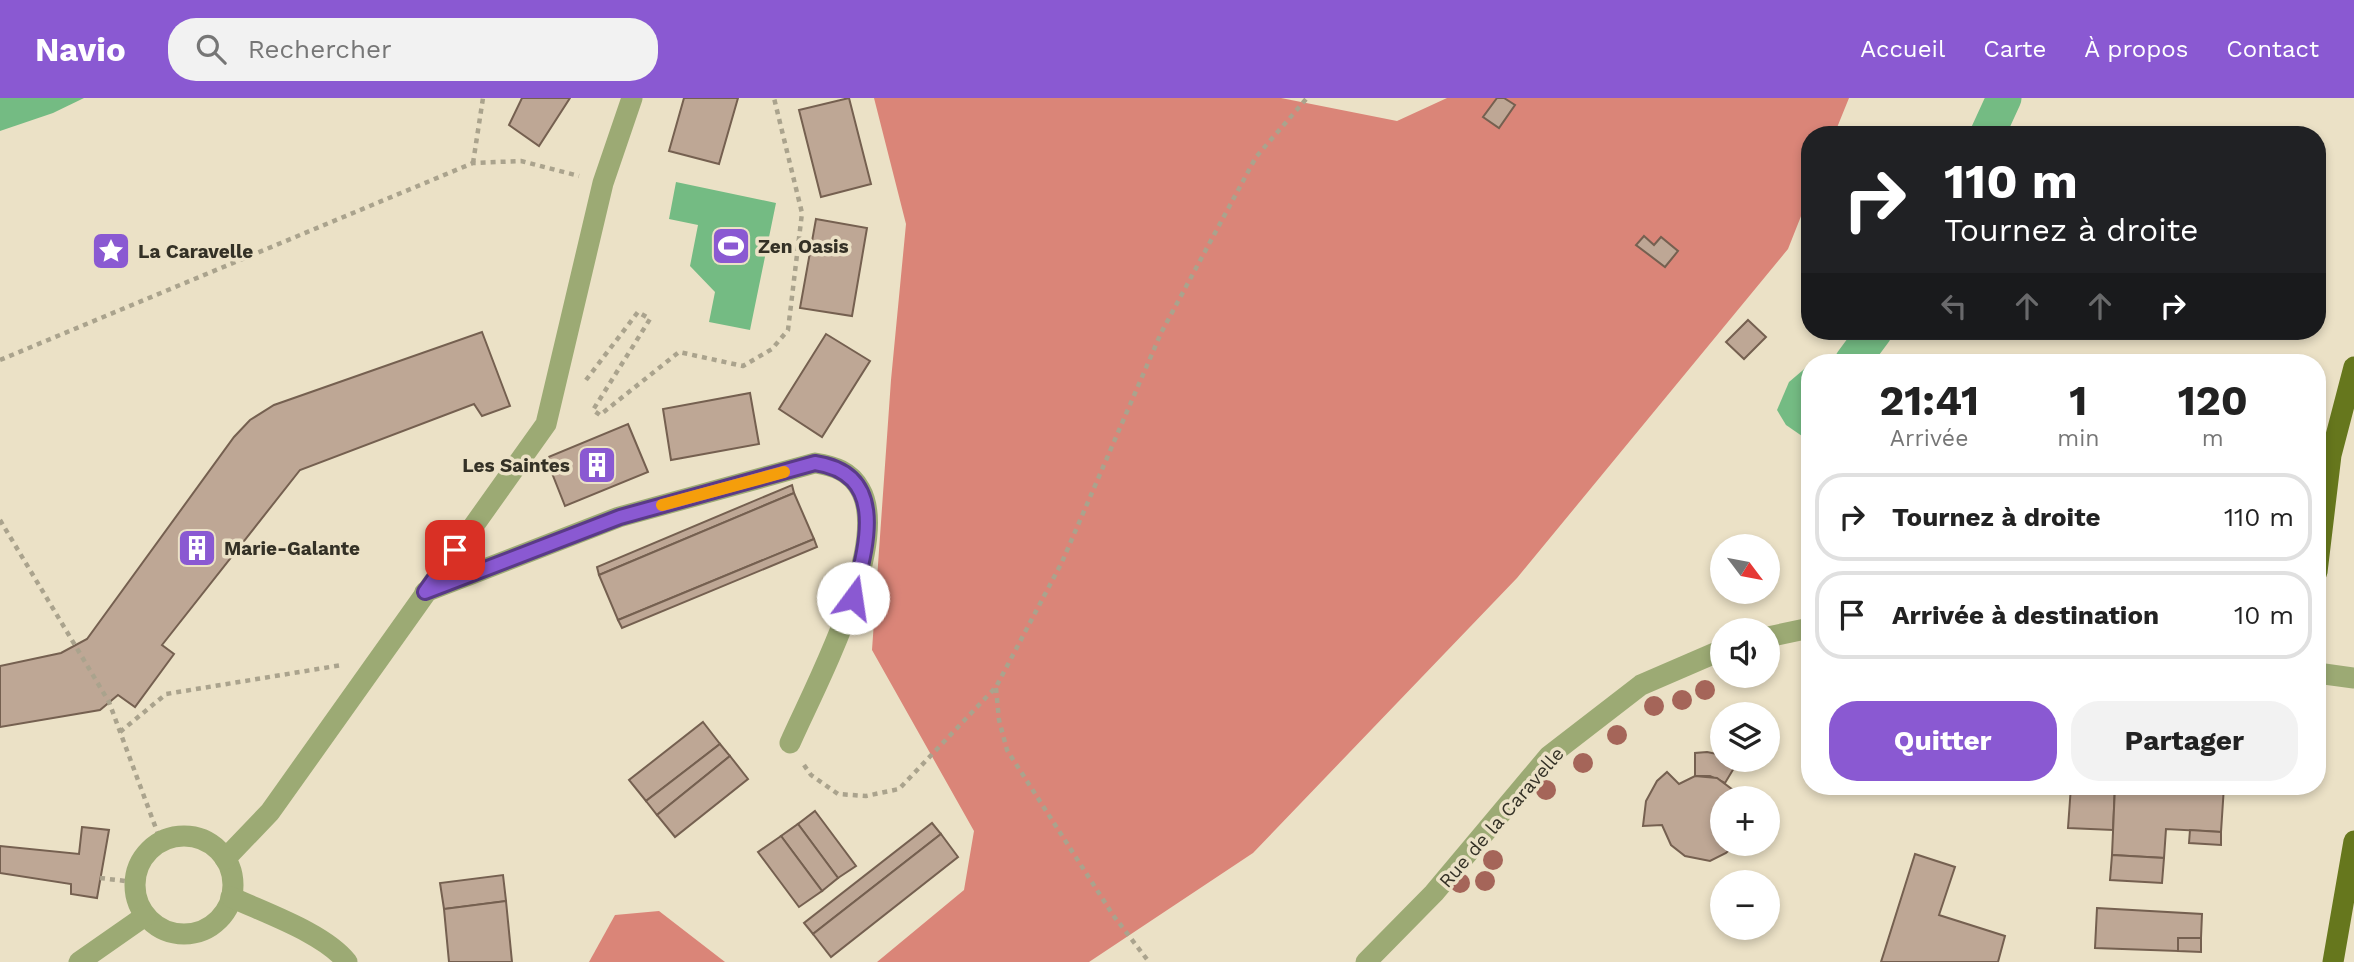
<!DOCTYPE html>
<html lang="fr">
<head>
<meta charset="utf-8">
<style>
  body { margin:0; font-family:"Work Sans",sans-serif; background:#f2f2f2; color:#222; height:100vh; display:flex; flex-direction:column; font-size:26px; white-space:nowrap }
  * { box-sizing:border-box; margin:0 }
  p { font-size:23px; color:#767676 }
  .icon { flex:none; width:38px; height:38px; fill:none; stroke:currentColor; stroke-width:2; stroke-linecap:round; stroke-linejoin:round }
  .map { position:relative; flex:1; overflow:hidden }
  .details { position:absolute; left:1801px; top:256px; width:525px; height:441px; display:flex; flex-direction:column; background:#fff; border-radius:28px; box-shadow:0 4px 10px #0003 }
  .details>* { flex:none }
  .top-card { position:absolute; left:1801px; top:28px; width:525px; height:214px; border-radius:28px; box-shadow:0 4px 10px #0003; background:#202124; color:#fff; overflow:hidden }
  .needle { width:46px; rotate:122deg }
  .fabs { position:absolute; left:1710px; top:436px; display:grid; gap:14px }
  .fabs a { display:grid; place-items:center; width:70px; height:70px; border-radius:50%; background:#fff; box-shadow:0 4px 10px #0003; font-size:35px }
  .pin { position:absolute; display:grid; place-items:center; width:60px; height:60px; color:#fff; margin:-30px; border-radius:14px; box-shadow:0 4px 10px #0006 }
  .me { position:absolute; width:77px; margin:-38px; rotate:14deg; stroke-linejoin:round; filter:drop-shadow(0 0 5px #0008) }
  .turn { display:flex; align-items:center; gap:24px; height:147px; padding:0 28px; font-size:32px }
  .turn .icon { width:91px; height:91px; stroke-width:2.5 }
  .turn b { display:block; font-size:49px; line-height:60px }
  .lanes { display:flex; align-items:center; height:66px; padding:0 28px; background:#0003; justify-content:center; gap:35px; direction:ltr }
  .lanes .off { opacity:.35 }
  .eta { display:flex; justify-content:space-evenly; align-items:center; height:119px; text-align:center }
  .eta b { font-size:42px; font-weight:700; line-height:49px }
  .cta { display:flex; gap:14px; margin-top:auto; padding:14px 28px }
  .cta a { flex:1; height:80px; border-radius:28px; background:#8a59d2; color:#fff; font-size:28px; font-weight:700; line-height:80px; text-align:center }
  .cta a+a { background:#f2f2f2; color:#222 }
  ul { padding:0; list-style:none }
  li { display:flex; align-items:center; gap:21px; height:88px; margin:0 14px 10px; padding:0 14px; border:4px solid #e0e0e0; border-radius:28px }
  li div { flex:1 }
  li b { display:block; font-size:26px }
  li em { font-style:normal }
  header { display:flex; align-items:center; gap:42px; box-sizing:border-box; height:98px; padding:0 35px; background:#8a59d2; color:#fff }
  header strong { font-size:33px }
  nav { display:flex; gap:38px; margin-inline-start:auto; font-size:24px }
  .search { width:490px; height:63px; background:#f2f2f2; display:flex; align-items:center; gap:18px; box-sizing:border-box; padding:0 24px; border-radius:28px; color:#767676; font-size:26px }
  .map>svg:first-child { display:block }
  .forest { fill:#da8578 }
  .water { fill:#74bb83 }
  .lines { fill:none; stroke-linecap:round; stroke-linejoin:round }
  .canal { stroke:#74bb83; stroke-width:35 }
  .building { fill:#bea795; stroke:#756050; stroke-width:2 }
  .path { stroke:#aaa38d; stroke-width:4.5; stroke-dasharray:5 5; stroke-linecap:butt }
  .minor { stroke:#9caa74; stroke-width:21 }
  .major { stroke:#66771d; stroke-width:21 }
  .tree { fill:#a56559 }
  .route-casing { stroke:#5a3a88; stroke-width:18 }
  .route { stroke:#8a59d2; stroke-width:12 }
  .slow { stroke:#f59e0b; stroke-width:12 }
  .labels { text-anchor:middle; stroke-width:7; stroke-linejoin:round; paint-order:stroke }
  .poi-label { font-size:19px; font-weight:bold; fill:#343126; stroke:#ebe1c6; text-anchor:start }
  .street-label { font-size:19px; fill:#343126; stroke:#ebe1c6 }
</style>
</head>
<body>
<header>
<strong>Navio</strong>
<div class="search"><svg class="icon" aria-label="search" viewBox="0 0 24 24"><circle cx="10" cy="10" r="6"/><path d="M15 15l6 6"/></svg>Rechercher</div>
<nav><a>Accueil</a><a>Carte</a><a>À propos</a><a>Contact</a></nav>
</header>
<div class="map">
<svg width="2354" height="864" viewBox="0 0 2354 864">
  <rect width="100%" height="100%" fill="#ebe1c6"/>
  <g class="forest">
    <polygon points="874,0 1281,0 1397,23 1447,0 1849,0 1834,37 1810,37 1809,98 1788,151 1517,480 1253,755 1089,864 877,864 964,792 974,733 872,552 891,282 906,126"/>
    <polygon points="659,813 725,864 589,864 615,817"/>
  </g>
  <g class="water">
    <polygon points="0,0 84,0 53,15 0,33"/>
    <polygon points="676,84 776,105 750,232 709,224 715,194 690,168 698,127 669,121"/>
    <polygon points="1809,267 1809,337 1802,338 1786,327 1777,312 1789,284"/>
  </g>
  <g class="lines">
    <g class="canal">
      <polyline points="1987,37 2004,0"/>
      <polyline points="1852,264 1875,233"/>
    </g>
  </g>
  <g class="building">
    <polygon points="522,0 570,0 539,48 509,27"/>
    <polygon points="684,0 738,0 719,66 669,53"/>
    <polygon points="849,0 871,86 821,99 799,12"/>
    <polygon points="1497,0 1504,0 1515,7 1499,30 1483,19"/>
    <polygon points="816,121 867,130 852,218 800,210"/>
    <polygon points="1644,138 1654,147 1661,139 1678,153 1665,169 1636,147"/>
    <polygon points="1748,222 1766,239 1744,261 1726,244"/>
    <polygon points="482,234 510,308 482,318 474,306 300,372 162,547 174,556 135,609 118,597 100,612 0,629 0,568 61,555 87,541 234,339 250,322 274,307"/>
    <polygon points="826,236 870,263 822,339 779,311"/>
    <polygon points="750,295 759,346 671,362 663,311"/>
    <polygon points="628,326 648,374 565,408 546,360"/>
    <polygon points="792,387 794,395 599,477 597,469"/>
    <polygon points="794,395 814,441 618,522 599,477"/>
    <polygon points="814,441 817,449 622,530 618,522"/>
    <polygon points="703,624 720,646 646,703 629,682"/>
    <polygon points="720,646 730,658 657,717 646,703"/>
    <polygon points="1707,654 1722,657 1722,662 1737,665 1725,685 1710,678 1695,678 1695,655"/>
    <polygon points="730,658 748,681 675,739 657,717"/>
    <polygon points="1667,674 1679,686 1695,678 1717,680 1737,695 1739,700 1722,700 1722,746 1736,746 1726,755 1710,763 1685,758 1671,747 1662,727 1643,728 1646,703 1657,683"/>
    <polygon points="2071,688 2115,688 2113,732 2068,730"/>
    <polygon points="2115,688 2224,688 2221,734 2166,731 2164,760 2112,757"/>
    <polygon points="815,713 856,768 838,780 798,726"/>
    <polygon points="932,725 941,736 813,836 804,825"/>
    <polygon points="798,726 838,780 822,793 781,738"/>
    <polygon points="82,729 109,732 97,800 71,796 71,786 0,775 0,748 79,756"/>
    <polygon points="2190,732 2221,734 2221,747 2189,745"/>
    <polygon points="941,736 958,759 831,859 813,836"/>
    <polygon points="781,738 822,793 799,809 758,754"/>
    <polygon points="1915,756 1955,769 1939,817 2005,838 1998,864 1881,864"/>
    <polygon points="2112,757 2164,760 2162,785 2110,782"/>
    <polygon points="503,777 506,803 444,811 440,785"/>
    <polygon points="506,803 512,864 449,864 444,811"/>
    <polygon points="2097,810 2202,816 2201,840 2178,840 2178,853 2095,850"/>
    <polygon points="2178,840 2201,840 2201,854 2178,853"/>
  </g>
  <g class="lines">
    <g class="path">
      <polyline points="473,65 483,0"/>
      <polyline points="0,262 473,65 521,63 579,78"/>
      <polyline points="586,282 638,214 650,221 593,312 600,317 679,254 743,268 772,251 788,232 802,115 774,0"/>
      <polyline points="0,422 109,604 161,744"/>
      <polyline points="996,590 999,622 1007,652 1113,817 1149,864"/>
      <polyline points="120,634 166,596 342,567"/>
      <polyline points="804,667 811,677 838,696 866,698 899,691 996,589 1062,464 1161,235 1256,59 1307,0"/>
      <polyline points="100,780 134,784"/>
    </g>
    <g class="minor">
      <path d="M425,494L619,419L815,365C834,368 850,373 860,391C892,446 814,590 790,645"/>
      <polyline points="1768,539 1810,530"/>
      <polyline points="2317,575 2354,580"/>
      <circle cx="184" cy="787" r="49"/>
      <polyline points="225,761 270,714 546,326 603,85 632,0"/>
      <path d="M231,799C265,815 324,835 347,864"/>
      <polyline points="79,864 145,818"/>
      <polyline points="1366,864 1434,795 1549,658 1641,587 1722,552"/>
    </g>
    <g class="major">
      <polyline points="2317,474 2331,357 2354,269"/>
      <polyline points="2333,864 2354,743"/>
    </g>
  </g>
  <g class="tree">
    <circle cx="1705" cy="592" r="10"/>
    <circle cx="1682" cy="602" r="10"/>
    <circle cx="1654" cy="608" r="10"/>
    <circle cx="1617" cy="637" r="10"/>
    <circle cx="1583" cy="665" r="10"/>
    <circle cx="1546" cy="692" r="10"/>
    <circle cx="1493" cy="762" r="10"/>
    <circle cx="1485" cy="783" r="10"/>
    <circle cx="1460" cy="785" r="10"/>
  </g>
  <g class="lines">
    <g class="route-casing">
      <path id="route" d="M455,452L425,494L620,419L815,365C889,376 866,449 853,500"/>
    </g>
    <use href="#route" class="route"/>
    <polyline class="slow" points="662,407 784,374"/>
  </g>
  <defs>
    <g id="stadium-square" transform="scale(2.0125)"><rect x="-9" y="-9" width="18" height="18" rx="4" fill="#8a59d2" stroke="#ebe1c6"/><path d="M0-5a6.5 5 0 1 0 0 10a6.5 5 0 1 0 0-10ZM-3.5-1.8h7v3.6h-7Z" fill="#fff"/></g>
    <g id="sight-square" transform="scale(2.0125)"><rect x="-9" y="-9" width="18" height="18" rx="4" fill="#8a59d2" stroke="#ebe1c6"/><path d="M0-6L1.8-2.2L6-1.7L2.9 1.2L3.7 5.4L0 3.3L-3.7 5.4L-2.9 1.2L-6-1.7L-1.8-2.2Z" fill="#fff"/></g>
    <g id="building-square" transform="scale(2.0125)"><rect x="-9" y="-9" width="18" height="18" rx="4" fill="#8a59d2" stroke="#ebe1c6"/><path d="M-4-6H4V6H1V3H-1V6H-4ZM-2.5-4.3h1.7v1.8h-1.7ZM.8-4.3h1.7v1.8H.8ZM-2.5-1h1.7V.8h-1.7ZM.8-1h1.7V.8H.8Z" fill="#fff"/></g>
  </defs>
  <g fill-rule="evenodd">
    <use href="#stadium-square" x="731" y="148"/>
    <use href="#sight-square" x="111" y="153"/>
    <use href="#building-square" x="597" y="367"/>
    <use href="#building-square" x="197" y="450"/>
  </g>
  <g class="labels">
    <g class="poi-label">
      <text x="758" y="155">Zen Oasis</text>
      <text x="138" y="160">La Caravelle</text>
      <text x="570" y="374" text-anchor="end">Les Saintes</text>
      <text x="224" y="457">Marie-Galante</text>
    </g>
    <g class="street-label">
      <text transform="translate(1501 719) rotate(-49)" y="7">Rue de la Caravelle</text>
    </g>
  </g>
</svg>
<div class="fabs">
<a><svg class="needle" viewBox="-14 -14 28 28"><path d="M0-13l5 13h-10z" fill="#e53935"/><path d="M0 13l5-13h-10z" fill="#767676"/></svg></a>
<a><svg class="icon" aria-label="sound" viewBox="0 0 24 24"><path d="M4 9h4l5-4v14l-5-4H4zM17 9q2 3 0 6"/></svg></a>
<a><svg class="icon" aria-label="layers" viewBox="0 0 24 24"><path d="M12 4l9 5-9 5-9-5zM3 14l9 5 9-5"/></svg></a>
<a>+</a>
<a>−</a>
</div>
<div class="pin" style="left:455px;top:452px;background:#d93025"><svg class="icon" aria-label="arrive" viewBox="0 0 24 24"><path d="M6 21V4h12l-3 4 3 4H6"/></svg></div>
<svg class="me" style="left:853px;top:500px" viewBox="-20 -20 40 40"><circle r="19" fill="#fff"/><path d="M0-13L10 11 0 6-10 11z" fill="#8a59d2"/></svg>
<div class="top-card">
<div class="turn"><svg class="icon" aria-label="right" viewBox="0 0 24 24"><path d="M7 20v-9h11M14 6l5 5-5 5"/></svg><div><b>110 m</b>Tournez à droite</div></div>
<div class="lanes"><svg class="icon off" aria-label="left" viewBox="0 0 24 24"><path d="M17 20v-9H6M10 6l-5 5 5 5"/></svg><svg class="icon off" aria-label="ahead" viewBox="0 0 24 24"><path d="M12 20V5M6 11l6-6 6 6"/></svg><svg class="icon off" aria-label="ahead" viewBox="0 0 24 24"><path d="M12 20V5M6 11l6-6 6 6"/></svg><svg class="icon" aria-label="right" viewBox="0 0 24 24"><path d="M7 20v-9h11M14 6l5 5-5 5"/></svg></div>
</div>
<section class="details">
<div class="eta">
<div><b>21:41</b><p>Arrivée</p></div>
<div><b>1</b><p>min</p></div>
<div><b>120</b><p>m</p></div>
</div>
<ul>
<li><svg class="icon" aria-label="right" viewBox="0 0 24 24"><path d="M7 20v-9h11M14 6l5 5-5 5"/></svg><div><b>Tournez à droite</b></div><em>110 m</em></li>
<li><svg class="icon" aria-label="arrive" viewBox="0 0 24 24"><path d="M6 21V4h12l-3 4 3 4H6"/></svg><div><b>Arrivée à destination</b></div><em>10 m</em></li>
</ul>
<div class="cta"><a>Quitter</a><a>Partager</a></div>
</section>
</div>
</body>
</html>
